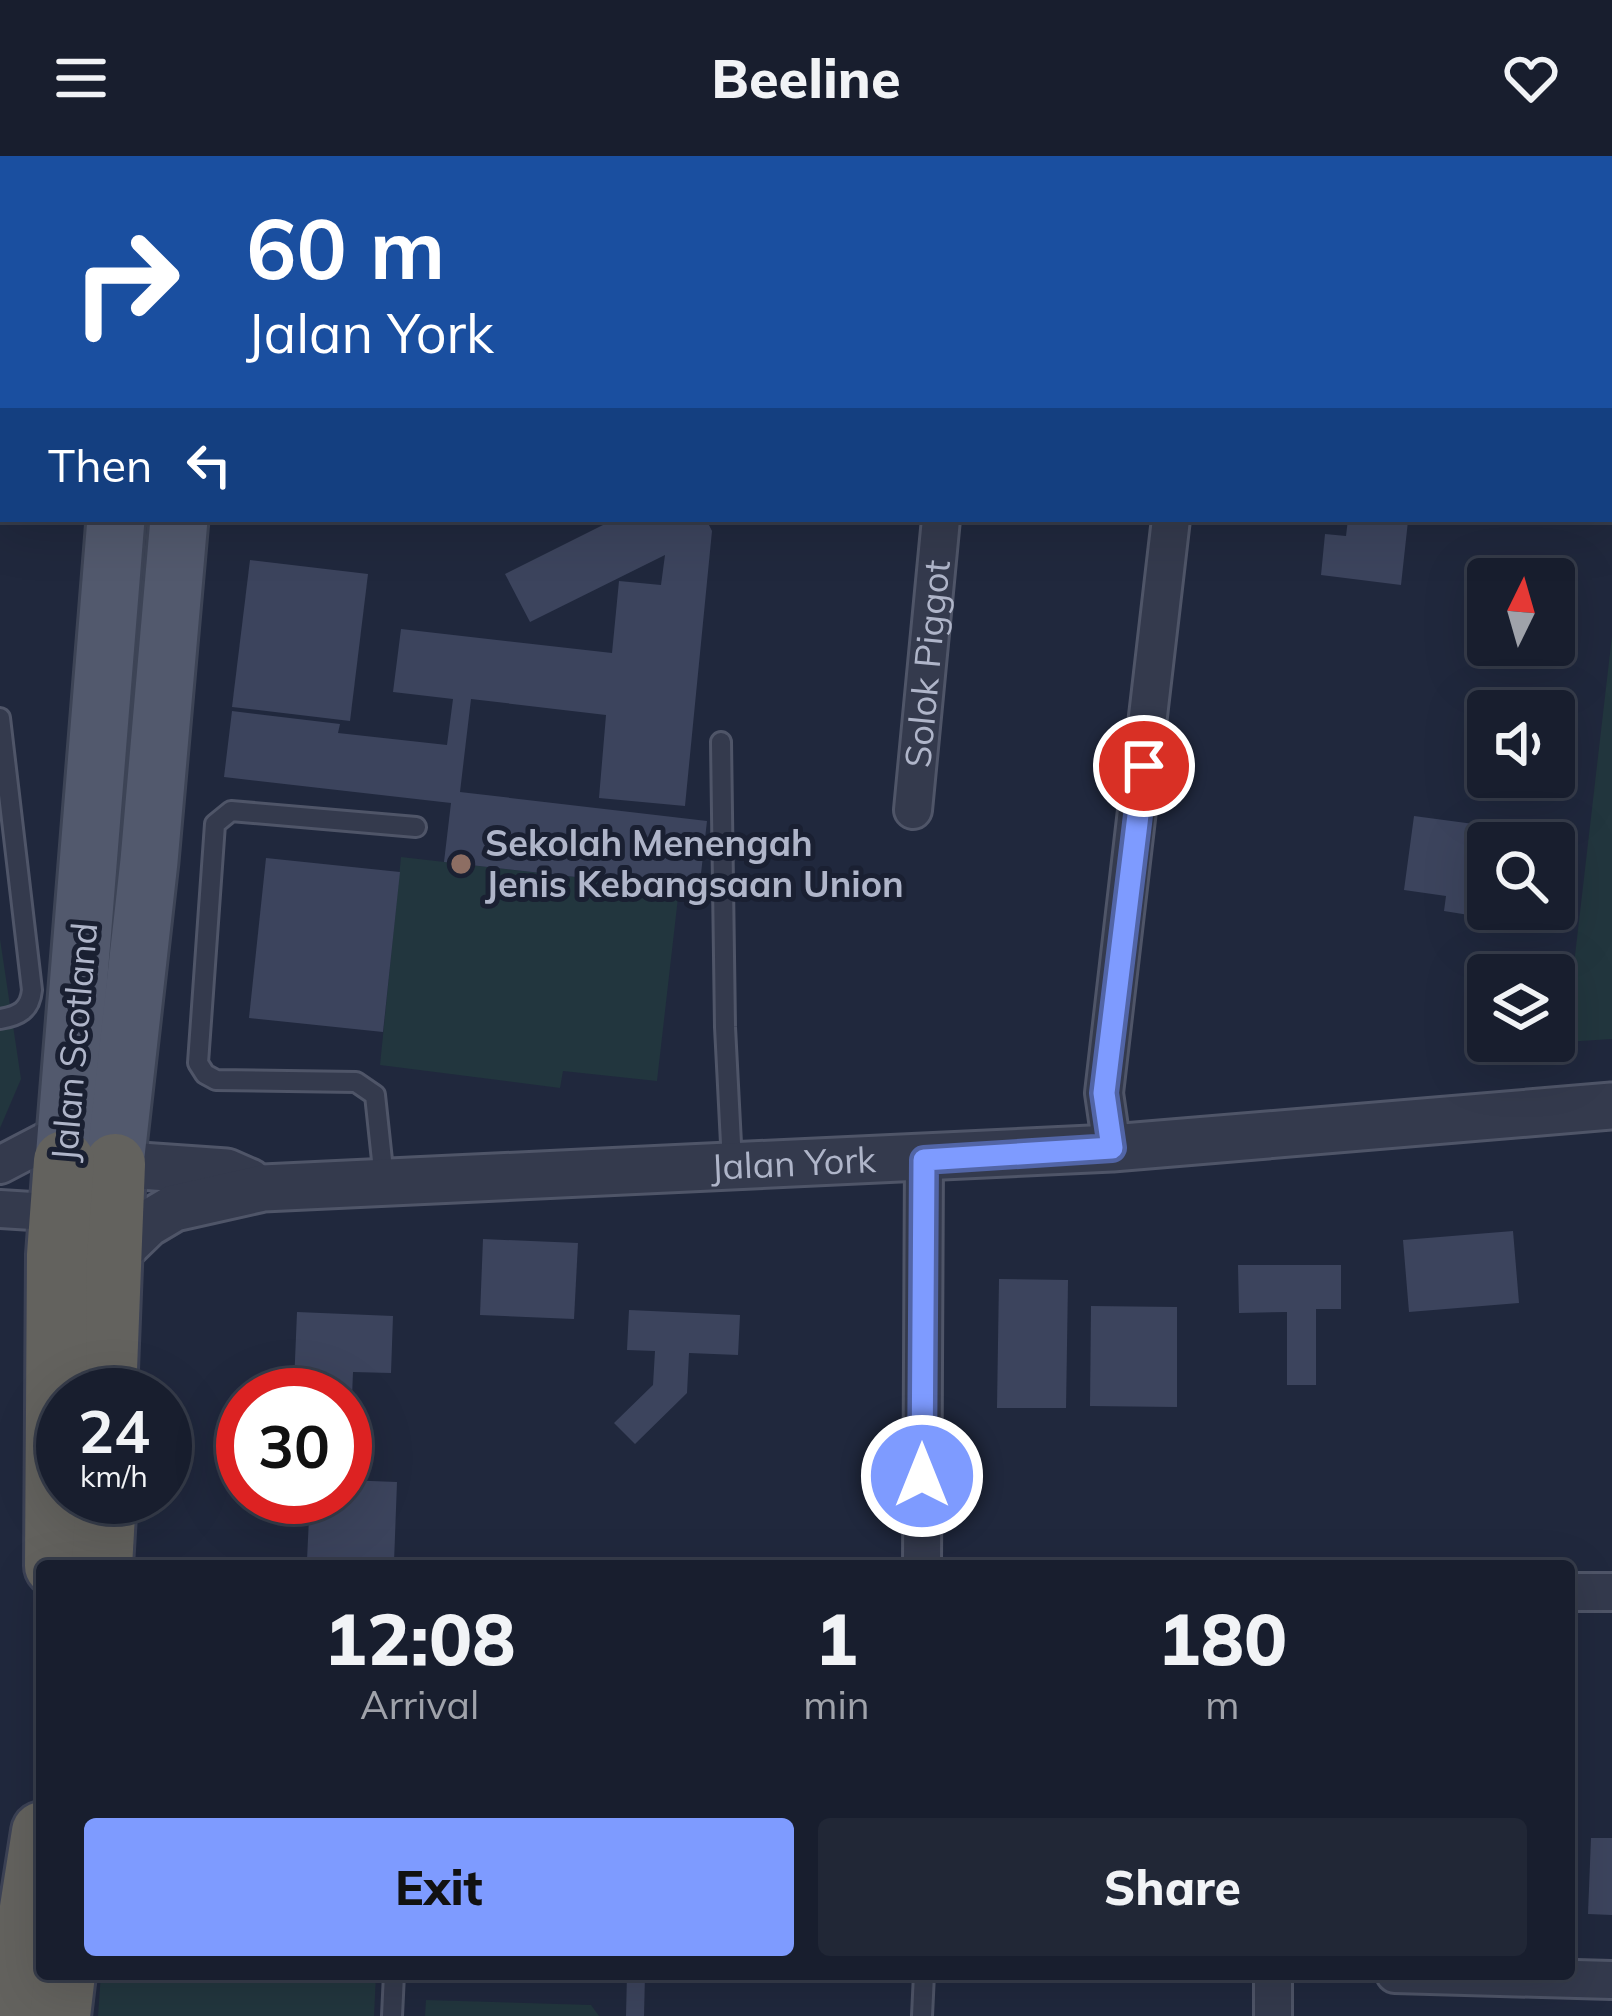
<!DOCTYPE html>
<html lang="en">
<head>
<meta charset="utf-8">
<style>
  body { margin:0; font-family:Mulish,sans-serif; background:#212736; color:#f1f3f6; height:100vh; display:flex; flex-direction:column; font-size:45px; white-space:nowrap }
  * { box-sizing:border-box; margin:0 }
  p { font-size:39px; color:#9fa2aa }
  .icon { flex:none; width:66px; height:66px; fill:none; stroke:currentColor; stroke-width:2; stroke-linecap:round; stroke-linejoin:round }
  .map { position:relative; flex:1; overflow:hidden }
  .sheet { position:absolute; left:36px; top:1404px; width:1539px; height:420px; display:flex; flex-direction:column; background:#181e2e; border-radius:12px; box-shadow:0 12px 48px #0002,0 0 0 3px #363c4a }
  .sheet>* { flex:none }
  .guide { position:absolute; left:0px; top:0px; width:1614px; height:366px; box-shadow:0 12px 48px #0002,0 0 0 3px #363c4a; background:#1a4fa0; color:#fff; overflow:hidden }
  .needle { width:78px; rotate:5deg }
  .controls { position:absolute; left:1467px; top:402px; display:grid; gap:24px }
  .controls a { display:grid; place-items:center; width:108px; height:108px; border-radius:12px; background:#181e2e; box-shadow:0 12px 48px #0002,0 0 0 3px #363c4a; font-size:60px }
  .speed { position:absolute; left:36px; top:1212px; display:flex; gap:24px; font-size:60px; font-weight:700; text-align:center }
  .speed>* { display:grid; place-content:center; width:156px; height:156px; border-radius:50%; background:#181e2e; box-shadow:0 12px 48px #0002,0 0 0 3px #363c4a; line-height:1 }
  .speed small { font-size:30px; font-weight:400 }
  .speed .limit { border:18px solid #d22; background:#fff; color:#111 }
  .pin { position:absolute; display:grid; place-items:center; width:102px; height:102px; color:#fff; margin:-51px; border:6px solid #fff; border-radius:50%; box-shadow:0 3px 12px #0007 }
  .me { position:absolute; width:132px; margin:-66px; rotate:0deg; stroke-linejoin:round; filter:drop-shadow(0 0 9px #0008) }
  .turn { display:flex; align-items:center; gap:42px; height:252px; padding:0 48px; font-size:54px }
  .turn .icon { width:156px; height:156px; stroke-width:2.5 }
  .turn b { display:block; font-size:84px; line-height:102px }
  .then { display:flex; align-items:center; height:114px; padding:0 48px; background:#0003; gap:24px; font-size:45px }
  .eta { display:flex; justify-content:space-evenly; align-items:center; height:204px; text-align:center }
  .eta b { font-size:72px; font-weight:800; line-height:84px }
  .primary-button { display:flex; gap:24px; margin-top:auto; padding:24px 48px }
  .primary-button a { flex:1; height:138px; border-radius:12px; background:#7e9bff; color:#111; font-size:48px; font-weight:800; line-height:138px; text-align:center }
  .primary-button a+a { background:#212736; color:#f1f3f6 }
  header { display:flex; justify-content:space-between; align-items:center; height:156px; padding:0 48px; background:#181e2e; font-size:54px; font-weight:800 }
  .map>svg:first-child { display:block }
  .green { fill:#22363e }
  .building { fill:#3c445d }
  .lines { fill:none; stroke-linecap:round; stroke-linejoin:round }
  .service-casing { stroke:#4f5568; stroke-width:24 }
  .minor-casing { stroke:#4f5568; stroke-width:42 }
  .tertiary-casing { stroke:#4f5568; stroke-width:51 }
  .primary-casing { stroke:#3d4456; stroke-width:63 }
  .trunk-casing { stroke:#3c4255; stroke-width:66 }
  .service { stroke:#343a4d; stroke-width:18 }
  .minor { stroke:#343a4d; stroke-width:36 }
  .tertiary { stroke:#343a4d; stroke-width:45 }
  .primary { stroke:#52596d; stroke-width:57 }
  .trunk { stroke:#63625e; stroke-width:60 }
  .route-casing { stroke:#5265a6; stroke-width:30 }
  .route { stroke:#7e9bff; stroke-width:21 }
  .education-dot { fill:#8d6e63; stroke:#1a2032; stroke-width:4.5 }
  .labels { text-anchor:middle; stroke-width:10; stroke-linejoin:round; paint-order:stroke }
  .street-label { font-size:36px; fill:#afb5c9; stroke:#1a2032 }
  .poi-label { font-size:36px; font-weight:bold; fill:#afb5c9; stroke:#1a2032; text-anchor:start }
</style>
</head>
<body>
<header><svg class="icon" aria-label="menu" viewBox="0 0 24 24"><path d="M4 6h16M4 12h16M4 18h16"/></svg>Beeline<svg class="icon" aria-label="heart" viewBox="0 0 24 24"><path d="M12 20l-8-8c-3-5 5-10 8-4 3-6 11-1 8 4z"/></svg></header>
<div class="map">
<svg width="1612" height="1860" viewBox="0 0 1612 1860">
  <rect width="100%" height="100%" fill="#20283d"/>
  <g class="green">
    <polygon points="1612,480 1612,883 1565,886"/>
    <polygon points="401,701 679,733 657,925 563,915 560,932 380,909"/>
    <polygon points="0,783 21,923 0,972"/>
    <polygon points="101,1818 376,1818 374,1860 98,1860"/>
    <polygon points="426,1844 591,1849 599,1860 425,1860"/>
  </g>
  <g class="building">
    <polygon points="615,363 706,363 712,375 685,650 599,642 606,559 471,543 460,636 707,665 699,735 444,706 451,647 224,621 232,555 340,568 338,577 447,589 453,543 393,536 401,473 612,497 619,425 661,429 665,399 530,466 505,418"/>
    <polygon points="1348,363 1408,365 1401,429 1321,419 1325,378 1346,380"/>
    <polygon points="250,404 368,418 350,565 232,551"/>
    <polygon points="1414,660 1577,682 1567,756 1554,754 1554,687 1488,687 1488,745 1477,744 1475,760 1444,755 1446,740 1404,734"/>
    <polygon points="266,702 400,716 383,876 249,862"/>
    <polygon points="1513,1075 1519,1147 1409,1156 1403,1084"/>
    <polygon points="483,1083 578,1087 574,1163 480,1159"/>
    <polygon points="1238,1109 1341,1109 1341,1153 1316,1153 1316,1229 1287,1229 1287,1156 1239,1157"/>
    <polygon points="999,1123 1068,1124 1066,1252 997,1252"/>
    <polygon points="1091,1150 1177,1151 1177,1251 1090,1250"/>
    <polygon points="629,1154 740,1159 738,1199 689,1197 687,1237 635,1288 614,1267 653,1229 655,1195 627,1194"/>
    <polygon points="297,1156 393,1160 391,1217 353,1216 351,1267 345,1267 345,1239 246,1239 247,1227 294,1228"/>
    <polygon points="345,1324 397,1326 394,1407 307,1404 310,1341 345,1341"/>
    <polygon points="1591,1682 1612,1682 1612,1759 1588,1758"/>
    <polygon points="627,1818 645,1818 644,1860 626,1860"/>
  </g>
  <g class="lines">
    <g class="service-casing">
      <g id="service">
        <polyline points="15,0 17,3"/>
        <polyline points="0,306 3,303"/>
        <path d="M0,562L32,834C30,854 19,860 0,863"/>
        <polyline points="721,586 725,871 732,1007"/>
        <polyline points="384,1023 375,939 356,926 216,924 205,918 198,907 215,668 231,655 416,671"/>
        <polyline points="392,1860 394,1818"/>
        <polyline points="922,1860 924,1818"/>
      </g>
    </g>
    <g class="minor-casing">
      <g id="minor">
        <polyline points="118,0 125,3"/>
        <polyline points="1258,3 1261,0"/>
        <path id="s1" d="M913,654L941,363"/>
        <polyline points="1112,992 1104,937 1171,363"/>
        <polyline points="0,1009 67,974"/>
        <polyline points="0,1053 80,1058"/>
        <polyline points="922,1410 924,1004"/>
        <polyline points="1569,1436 1612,1436"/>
        <polyline points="1273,1818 1273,1860"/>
        <polyline points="1395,1818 1612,1824"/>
      </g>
    </g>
    <g class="tertiary-casing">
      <g id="tertiary">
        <polyline points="83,1006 226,1016 249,1026"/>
        <path id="s2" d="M110,1104L147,1068L174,1052L263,1032L1112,992L1612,950"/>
      </g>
    </g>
    <g class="primary-casing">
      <g id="primary">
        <polyline points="212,3 213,0"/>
        <polyline points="279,3 280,0"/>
        <polyline points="64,1005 116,363"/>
        <polyline points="115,1008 149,705 179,363"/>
      </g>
    </g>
    <g class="trunk-casing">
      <g id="trunk">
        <polyline points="106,1239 115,1008"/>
        <polyline points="55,1410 57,1099 64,1005"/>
        <polyline points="102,1410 106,1341"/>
        <polyline points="13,1860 42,1676"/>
        <polyline points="60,1860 65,1818"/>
      </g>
    </g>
    <use href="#service" class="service"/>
    <use href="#minor" class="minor"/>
    <use href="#tertiary" class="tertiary"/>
    <use href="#primary" class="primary"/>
    <use href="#trunk" class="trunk"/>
  </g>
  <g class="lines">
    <g class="route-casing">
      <polyline id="route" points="922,1320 924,1004 1112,992 1104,937 1144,610"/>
    </g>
    <use href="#route" class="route"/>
  </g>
  <circle class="education-dot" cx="461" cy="708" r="12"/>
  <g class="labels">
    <g class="street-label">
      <text dy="13" stroke="none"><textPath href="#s1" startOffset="147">Solok Piggot</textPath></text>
      <text transform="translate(74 886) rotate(-85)" y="13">Jalan Scotland</text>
      <text dy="13" stroke="none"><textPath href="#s2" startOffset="705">Jalan York</textPath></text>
    </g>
    <g class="poi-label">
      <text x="485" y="700">Sekolah Menengah<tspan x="485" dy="41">Jenis Kebangsaan Union</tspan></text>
    </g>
  </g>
</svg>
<div class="controls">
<a><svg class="needle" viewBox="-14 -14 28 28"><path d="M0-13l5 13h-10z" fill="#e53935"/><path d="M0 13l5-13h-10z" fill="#9fa2aa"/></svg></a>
<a><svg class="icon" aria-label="sound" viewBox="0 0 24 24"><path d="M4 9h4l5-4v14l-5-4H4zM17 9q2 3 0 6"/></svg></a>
<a><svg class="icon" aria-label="search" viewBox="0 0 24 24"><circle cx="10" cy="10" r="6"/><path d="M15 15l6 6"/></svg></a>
<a><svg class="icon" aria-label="layers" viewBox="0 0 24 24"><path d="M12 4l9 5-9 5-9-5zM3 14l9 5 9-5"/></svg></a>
</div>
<div class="speed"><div>24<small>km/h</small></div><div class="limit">30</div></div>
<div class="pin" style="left:1144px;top:610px;background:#d93025"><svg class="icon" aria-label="arrive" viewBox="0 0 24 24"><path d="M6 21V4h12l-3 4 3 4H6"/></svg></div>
<svg class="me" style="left:922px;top:1320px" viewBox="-20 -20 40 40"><circle r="17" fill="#7e9bff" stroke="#fff" stroke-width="3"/><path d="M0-11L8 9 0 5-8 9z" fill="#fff"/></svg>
<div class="guide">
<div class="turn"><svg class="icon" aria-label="right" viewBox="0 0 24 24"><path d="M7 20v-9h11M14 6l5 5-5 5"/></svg><div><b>60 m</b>Jalan York</div></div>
<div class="then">Then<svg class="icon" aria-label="left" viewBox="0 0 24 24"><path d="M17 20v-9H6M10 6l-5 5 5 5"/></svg></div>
</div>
<section class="sheet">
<div class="eta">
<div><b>12:08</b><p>Arrival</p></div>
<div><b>1</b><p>min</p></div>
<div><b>180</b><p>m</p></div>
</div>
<div class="primary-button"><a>Exit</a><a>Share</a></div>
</section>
</div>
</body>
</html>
